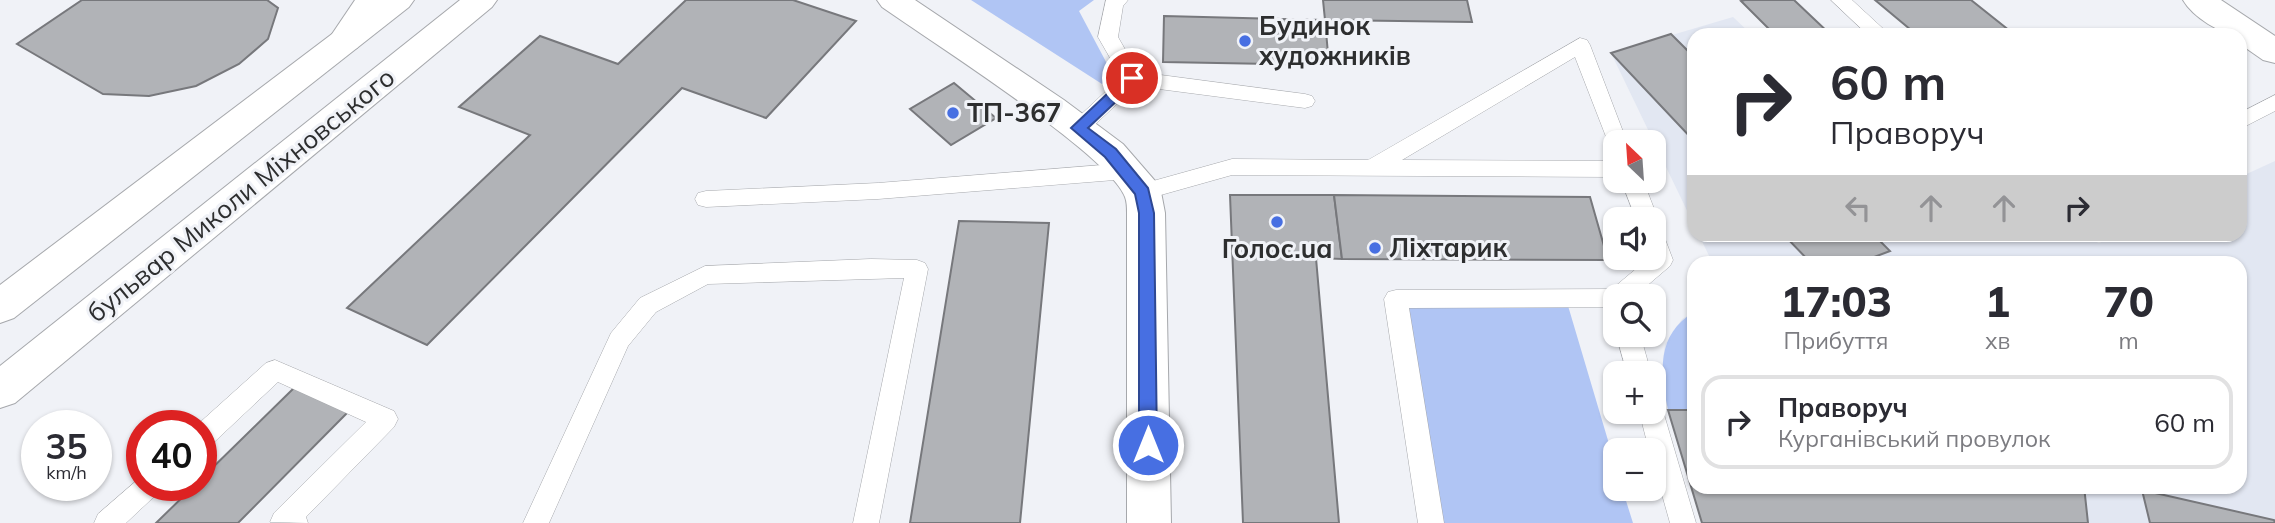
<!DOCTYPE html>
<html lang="uk">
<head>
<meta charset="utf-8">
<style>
  body { margin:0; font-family:Mulish,sans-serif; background:#f2f2f3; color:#2b2b33; height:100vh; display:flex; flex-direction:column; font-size:26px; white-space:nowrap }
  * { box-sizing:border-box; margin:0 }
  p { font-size:23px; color:#7c7c81 }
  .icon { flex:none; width:38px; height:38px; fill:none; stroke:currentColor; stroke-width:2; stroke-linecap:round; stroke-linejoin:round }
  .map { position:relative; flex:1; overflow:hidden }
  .details { position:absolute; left:1687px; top:256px; width:560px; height:238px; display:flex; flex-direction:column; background:#fff; border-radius:21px; box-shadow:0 2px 5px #0004 }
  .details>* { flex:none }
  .banner { position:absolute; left:1687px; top:28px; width:560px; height:214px; border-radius:21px; box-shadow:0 2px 5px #0004; background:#fff; color:#2b2b33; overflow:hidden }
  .needle { width:46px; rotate:335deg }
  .tools { position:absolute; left:1603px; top:130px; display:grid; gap:14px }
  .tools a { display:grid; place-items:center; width:63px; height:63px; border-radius:14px; background:#fff; box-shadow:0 2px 5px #0004; font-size:35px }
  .speed { position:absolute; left:21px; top:410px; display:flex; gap:14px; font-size:35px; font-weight:700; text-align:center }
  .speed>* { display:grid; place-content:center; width:91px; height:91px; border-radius:50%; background:#fff; box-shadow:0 2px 5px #0004; line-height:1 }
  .speed small { font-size:18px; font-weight:400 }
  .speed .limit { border:10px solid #d22; background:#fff; color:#111 }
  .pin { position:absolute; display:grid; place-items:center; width:60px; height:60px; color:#fff; margin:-30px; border:4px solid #fff; border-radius:50%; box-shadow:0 2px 7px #0007 }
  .me { position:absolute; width:77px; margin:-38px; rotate:0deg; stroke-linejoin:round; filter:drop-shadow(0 0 5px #0008) }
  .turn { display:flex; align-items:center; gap:24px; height:147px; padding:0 28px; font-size:32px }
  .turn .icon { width:91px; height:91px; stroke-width:2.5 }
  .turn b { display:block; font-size:49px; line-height:60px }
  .lanes { display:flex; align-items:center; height:66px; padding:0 28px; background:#0003; justify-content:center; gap:35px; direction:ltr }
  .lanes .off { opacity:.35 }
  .eta { display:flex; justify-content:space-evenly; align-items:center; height:119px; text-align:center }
  .eta b { font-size:42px; font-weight:800; line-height:49px }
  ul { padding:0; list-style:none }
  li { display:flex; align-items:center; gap:21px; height:94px; margin:0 14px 10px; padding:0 14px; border:4px solid #e1e1e2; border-radius:21px }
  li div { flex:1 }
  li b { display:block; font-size:26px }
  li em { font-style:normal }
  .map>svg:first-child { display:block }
  .built { fill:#e2e7f2 }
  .green { fill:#b0c5f4 }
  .building { fill:#b1b3b7; stroke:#77787c; stroke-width:2 }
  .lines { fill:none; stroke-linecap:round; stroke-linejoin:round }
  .service-casing { stroke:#a6a8ac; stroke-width:1 }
  .tertiary-casing { stroke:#a6a8ac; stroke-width:2 }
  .primary-casing { stroke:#a6a8ac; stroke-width:2 }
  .trunk-casing { stroke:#a6a8ac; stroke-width:2 }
  .service { fill:#fff; fill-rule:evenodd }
  .tertiary { fill:#fff; fill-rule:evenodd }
  .primary { fill:#fff; fill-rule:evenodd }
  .trunk { fill:#fff; fill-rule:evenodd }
  .route { fill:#476fe2; stroke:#2e4893; stroke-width:2 }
  .poi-dot { fill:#476fe2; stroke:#f0f2f7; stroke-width:2.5 }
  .labels { text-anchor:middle; stroke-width:6; stroke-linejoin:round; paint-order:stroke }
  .poi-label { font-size:26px; font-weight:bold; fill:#2d2e2f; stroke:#f0f2f7; text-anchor:start }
  .street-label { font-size:26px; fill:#2d2e2f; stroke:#f0f2f7 }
</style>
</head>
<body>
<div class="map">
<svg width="2275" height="523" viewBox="0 0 2275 523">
  <rect width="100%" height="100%" fill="#f0f2f7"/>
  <g class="built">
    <polygon points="1733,17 1752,35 1694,35 1694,225 1611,53"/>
    <polygon points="2275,161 2275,523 1702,523 1661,378 1665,344 1682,319 1694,312 1694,486 2240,486 2240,262 1712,262 1699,235 2077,234 2099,243 2118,235 2240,234 2240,177"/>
  </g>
  <g class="green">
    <polygon points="971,0 1094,0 1079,11 1113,75 1102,84"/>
    <polygon points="1396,299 1566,299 1615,464 1615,488 1622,488 1633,523 1431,523"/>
    <path d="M1694,312V410H1668C1660,372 1656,335 1694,312Z"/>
  </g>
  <g class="building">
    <polygon points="82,0 267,0 278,8 268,39 239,64 196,86 149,96 103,94 17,44"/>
    <polygon points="686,0 793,0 856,21 766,118 682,88 427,345 347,308 530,135 459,107 540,36 618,64"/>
    <polygon points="1323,0 1467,0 1472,22 1325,20"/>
    <polygon points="1745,0 1794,0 1831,35 1775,35 1741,1"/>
    <polygon points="1875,0 1971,0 2015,35 1917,35"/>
    <polygon points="1164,16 1325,20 1329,65 1163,62"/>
    <polygon points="1671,34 1694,57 1694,141 1611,53"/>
    <polygon points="954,83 996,118 951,145 910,109"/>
    <polygon points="1230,195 1334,195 1342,259 1316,258 1339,523 1243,523"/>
    <polygon points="1334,195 1590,197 1608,260 1342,259"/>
    <polygon points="959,221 1049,223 1020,523 910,523"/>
    <polygon points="1783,234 1873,234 1890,251 1861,262 1810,262"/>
    <polygon points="295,387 348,412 238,523 156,523 195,485 201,485 201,479"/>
    <polygon points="1668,410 1694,410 1694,486 2084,486 2088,523 1702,523"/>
    <polygon points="2142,490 2274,520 2275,523 2150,523"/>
  </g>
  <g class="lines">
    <g class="service-casing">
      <g id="service">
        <polygon points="1106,0 1128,0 1123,6 1118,37 1138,72 1305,94 1312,96 1315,101 1312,106 1305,108 1136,86 1086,133 1079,136 1072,133 1069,128 1072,123 1121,77 1098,37"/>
        <polygon points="1831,0 1852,0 1890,35 1868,35"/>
        <polygon points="1580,38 1587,40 1590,45 1627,142 1615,142 1615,149 1610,147 1575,57 1402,160 1615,161 1615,177 1232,175 1143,200 1135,198 1132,192 1135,186 1232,159 1368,160"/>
        <polygon points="2275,95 2275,111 2240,129 2240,113"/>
        <polygon points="1127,163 1135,165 1138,171 1135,177 1127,179 878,199 706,207 698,205 695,199 698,193 706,191 878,183"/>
        <polygon points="1621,180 1643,180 1658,219 1655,225 1654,219 1636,219"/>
        <polygon points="1654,228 1662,231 1673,260 1670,266 1635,296 1615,296 1615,307 1409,308 1444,523 1418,523 1384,299 1388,292 1396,290 1612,289 1650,257 1654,257"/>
        <polygon points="871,259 917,260 925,263 928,269 879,523 853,523 904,278 708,284 656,312 628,346 549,523 523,523 611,333 640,298 705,266"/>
        <polygon points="1616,334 1640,334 1651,373 1627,373"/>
        <polygon points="275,360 394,411 398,419 394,427 306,517 308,523 270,522 274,513 366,422 278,382 210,446 201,449 201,425 197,425 266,363"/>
        <polygon points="1654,401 1660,403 1663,411 1696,523 1670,523 1654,466 1654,450 1649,450 1639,411 1654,411"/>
        <polygon points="142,476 142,485 162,485 158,493 126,523 94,523 98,514"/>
      </g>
    </g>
    <g class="tertiary-casing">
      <g id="tertiary">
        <path d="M877,0H915L1064,100L1123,144L1156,182L1161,192L1165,213L1171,523H1127V213C1127,208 1127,202 1125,197C1110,155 927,39 882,7Z"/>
        <path d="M2183,0H2221L2275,36V63L2263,60L2240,44V35C2221,35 2193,17 2183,0Z"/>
      </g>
    </g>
    <g class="primary-casing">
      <polygon id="primary" points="355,0 387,0 357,48 345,51 333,48 328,40"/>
    </g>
    <g class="trunk-casing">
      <g id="trunk">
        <polygon points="377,0 414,0 409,7 14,318 0,323 0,285"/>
        <polygon points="460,0 497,0 492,7 15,403 0,408 0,366"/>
      </g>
    </g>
    <use href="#service" class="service"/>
    <use href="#tertiary" class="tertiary"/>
    <use href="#primary" class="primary"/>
    <use href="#trunk" class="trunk"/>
  </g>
  <polygon class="route" points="1132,73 1139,78 1137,82 1088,128 1116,149 1148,188 1154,213 1157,445 1154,451 1148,453 1142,451 1139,445 1139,213 1135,194 1105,157 1071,128 1127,75"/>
  <g class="poi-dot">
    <circle cx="1245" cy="41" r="7"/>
    <circle cx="953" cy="113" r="7"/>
    <circle cx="1277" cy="222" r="7"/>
    <circle cx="1375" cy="248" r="7"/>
  </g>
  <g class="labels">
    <g class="poi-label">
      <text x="1259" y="35">Будинок<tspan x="1259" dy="30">художників</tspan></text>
      <text x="967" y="122">ТП-367</text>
      <text x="1389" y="257">Ліхтарик</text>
      <text x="1277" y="258" text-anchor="middle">Голос.ua</text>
    </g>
    <g class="street-label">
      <text transform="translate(241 195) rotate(-39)" y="9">бульвар Миколи Міхновського</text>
    </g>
  </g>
</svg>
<div class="tools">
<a><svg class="needle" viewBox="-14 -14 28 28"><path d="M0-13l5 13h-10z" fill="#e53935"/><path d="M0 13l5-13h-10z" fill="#7c7c81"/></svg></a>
<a><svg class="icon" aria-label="sound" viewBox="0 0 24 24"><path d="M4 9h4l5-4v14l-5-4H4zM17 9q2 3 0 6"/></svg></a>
<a><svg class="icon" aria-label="search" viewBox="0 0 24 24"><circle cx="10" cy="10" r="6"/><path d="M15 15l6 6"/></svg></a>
<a>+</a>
<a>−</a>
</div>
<div class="speed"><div>35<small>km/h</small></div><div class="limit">40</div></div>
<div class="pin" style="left:1132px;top:78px;background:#d93025"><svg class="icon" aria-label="arrive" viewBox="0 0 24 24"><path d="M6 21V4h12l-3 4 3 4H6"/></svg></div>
<svg class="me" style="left:1148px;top:445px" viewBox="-20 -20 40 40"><circle r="17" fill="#476fe2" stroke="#fff" stroke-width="3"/><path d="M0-11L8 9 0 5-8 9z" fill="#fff"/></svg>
<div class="banner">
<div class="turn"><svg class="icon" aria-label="right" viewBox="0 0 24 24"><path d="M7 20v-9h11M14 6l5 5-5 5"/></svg><div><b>60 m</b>Праворуч</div></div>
<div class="lanes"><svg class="icon off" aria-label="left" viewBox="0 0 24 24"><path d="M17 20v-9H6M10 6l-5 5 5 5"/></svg><svg class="icon off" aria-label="ahead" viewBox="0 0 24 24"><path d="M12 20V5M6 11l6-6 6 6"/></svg><svg class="icon off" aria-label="ahead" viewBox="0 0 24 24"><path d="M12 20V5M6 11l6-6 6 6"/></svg><svg class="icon" aria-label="right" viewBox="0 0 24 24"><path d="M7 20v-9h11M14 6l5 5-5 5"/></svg></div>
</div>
<section class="details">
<div class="eta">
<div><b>17:03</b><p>Прибуття</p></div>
<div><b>1</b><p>хв</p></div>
<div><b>70</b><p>m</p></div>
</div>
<ul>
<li><svg class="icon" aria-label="right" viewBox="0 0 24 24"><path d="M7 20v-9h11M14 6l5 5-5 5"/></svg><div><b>Праворуч</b><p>Курганівський провулок</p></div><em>60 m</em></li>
</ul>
</section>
</div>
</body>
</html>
